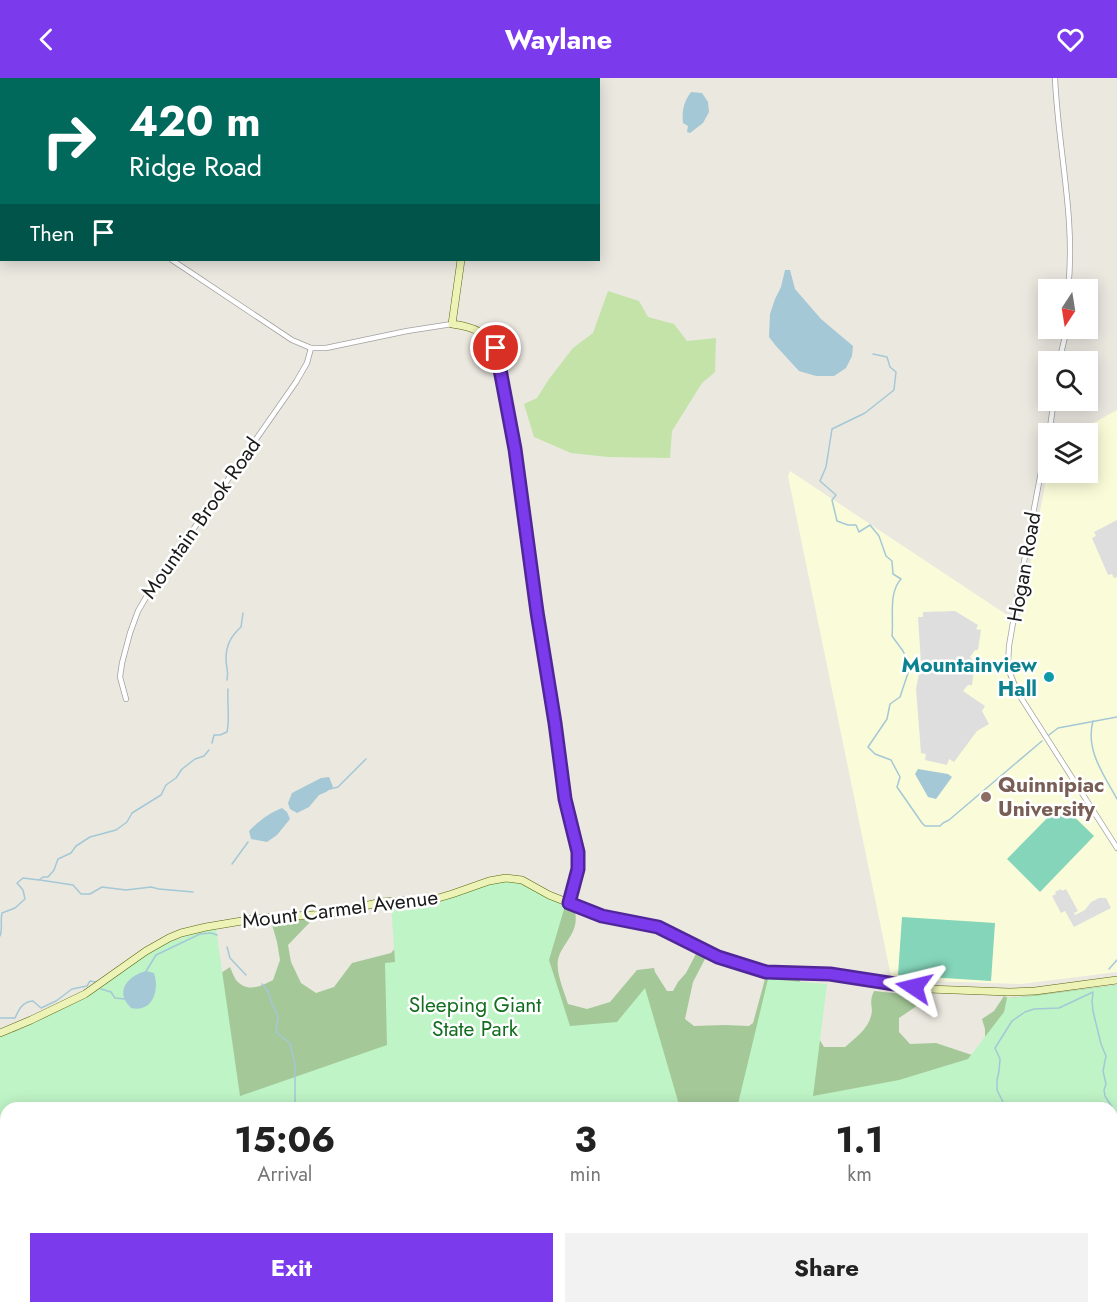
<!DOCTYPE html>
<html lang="en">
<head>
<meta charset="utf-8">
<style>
  body { margin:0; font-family:Jost,sans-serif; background:#f2f2f2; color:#222; height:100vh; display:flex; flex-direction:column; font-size:22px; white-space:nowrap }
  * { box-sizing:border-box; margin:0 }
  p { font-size:20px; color:#767676 }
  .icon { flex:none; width:33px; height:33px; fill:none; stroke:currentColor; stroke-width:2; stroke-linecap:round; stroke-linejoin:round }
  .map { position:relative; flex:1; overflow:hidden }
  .panel { position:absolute; left:0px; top:1024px; width:1118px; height:212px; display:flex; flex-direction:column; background:#fff; border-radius:18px 18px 0 0; box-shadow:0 3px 15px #0003 }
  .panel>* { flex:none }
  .banner { position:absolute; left:0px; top:0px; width:600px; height:183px; box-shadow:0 3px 15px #0003; background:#00695c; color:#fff; overflow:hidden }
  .needle { width:39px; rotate:192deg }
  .fabs { position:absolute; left:1038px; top:201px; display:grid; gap:12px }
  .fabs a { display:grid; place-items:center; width:60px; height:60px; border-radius:0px; background:#fff; box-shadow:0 3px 15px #0003; font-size:30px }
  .pin { position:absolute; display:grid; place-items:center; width:51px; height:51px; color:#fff; margin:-26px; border:3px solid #fff; border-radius:50%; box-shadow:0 2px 6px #0007 }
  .me { position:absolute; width:66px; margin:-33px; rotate:280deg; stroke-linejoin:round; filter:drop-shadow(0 0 4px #0008) }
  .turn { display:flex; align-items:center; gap:21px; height:126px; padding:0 30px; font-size:27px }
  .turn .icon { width:78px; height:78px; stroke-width:2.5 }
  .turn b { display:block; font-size:42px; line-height:51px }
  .then { display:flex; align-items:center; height:57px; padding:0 30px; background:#0003; gap:12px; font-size:22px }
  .eta { display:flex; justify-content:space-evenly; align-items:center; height:102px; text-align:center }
  .eta b { font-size:36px; font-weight:700; line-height:42px }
  .cta { display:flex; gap:12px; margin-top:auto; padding:12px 30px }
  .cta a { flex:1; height:69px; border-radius:0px; background:#7c3aed; color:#fff; font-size:24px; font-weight:700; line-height:69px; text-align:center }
  .cta a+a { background:#f2f2f2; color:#222 }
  header { display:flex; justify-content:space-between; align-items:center; height:78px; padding:0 30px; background:#7c3aed; color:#fff; font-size:27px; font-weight:700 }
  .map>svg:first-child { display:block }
  .education { fill:#fafcd9 }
  .grass { fill:#c3e3a9 }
  .forest { fill:#a4c898; fill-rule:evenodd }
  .park { fill:#bff4c6 }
  .pitch { fill:#84d5b9 }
  .parking { fill:#dedede }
  .water { fill:#a4c8d6 }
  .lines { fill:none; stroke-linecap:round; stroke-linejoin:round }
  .stream { stroke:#a4c8d6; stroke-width:1.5 }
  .street-casing { stroke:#a1a1a1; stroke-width:6 }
  .secondary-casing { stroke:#58660d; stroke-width:8 }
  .street { stroke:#fff; stroke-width:4.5 }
  .secondary { stroke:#edf3b7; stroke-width:7 }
  .route-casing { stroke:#51269a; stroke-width:15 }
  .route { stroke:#7c3aed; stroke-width:10 }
  .culture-dot { fill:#0f9aa8; stroke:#fff; stroke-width:2 }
  .education-dot { fill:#8d6e63; stroke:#fff; stroke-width:2 }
  .labels { text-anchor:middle; stroke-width:5; stroke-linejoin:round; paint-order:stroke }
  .street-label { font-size:21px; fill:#1a1a1a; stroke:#fff }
  .culture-label { font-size:21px; font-weight:bold; fill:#0d838f; stroke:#fff; text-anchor:end }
  .education-label { font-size:21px; font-weight:bold; fill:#785e54; stroke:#fff; text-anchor:start }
  .park-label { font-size:21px; fill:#136e1f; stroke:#fff }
</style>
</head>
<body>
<header><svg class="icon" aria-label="back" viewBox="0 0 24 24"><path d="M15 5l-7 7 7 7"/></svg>Waylane<svg class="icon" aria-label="heart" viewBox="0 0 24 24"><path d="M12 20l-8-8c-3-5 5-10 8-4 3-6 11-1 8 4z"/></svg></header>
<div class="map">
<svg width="1117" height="1235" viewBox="0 0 1117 1235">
  <rect width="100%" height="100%" fill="#ebe8e0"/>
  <polygon class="education" points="1117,332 1117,894 1021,906 930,903 891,898 788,398 790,393 1019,545 1048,391 1048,394 1088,394 1088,356 1075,355"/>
  <polygon class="grass" points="608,213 639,223 648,239 674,246 687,263 716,260 715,294 702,305 672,353 670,380 608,379 571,375 534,359 524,326 537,320 549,301 573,270 593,255"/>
  <path class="forest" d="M520,806L575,833C579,854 566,861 559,878C554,892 564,912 568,926L587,931L610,924L637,892L654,890L655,894L667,913H673L678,904L686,895L697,874L706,879L693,904L685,941L694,948L725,947L749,948L753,945L765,901L771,898L797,899L804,909L815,954L824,969H845C854,961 868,951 871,938C874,929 868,926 874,913L930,919L899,940V954L910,966L936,965L978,979L985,971V951L982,941L994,933L1004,918L1008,920L1019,919L1117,907V1235H0V958H14L12,953L19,952L82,922L98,912L139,882L166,865L212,901L230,889C232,893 234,900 237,903C248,915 262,908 273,902L280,882L277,864L271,843L313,841L288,867L291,884L301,905L316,915L334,909L352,885L391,875L432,827ZM6,1030H1112V1230H6Z"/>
  <polygon class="park" points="510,803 520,806 565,828 549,882 570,948 617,944 645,910 680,1030 6,1030 6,1230 1112,1230 1112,1030 737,1030 768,901 827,906 813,1018 899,1002 968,981 1004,934 1007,920 1034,918 1117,907 1117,1235 0,1235 0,959 19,952 82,922 98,912 139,882 166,865 196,855 216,851 240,1018 387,967 385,885 395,884 391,826 435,824 495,804"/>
  <g class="pitch">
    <polygon points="1061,726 1094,758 1040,814 1007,781"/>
    <polygon points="902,839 995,845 991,903 898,897"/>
  </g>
  <g class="parking">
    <polygon points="1117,442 1117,499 1114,500 1112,496 1108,497 1092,460 1096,458 1094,454"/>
    <polygon points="955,533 978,547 976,551 981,552 978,572 975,572 970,579 973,582 971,586 975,586 972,607 968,607 963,613 985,628 982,633 989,646 977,653 954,684 949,681 947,687 925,682 926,676 921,675 916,611 921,585 918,539 923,539 923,534"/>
    <polygon points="1061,811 1062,813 1066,811 1078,833 1074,835 1075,837 1085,832 1091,824 1099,820 1106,820 1111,830 1074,849 1065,833 1061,835 1052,818 1056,816 1055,814"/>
  </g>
  <g class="water">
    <path d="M691,14L702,15L708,24L709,34L703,45L690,55L687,54L688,48L683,45C682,33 683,25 691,14Z"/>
    <polygon points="785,192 790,192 795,211 821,241 853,268 852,278 846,290 834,298 816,298 799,293 776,268 769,259 770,236 775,221 781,209"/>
    <polygon points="918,691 948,696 952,699 936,721 928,719 915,696"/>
    <polygon points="329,699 333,709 326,714 319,717 309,729 297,735 290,731 288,725 292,715 321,700"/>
    <path d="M282,730L287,734L290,741L277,757L267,764L251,761L249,753C259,743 269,735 282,730Z"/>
    <path d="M146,893L154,895C160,913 152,935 131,930C129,927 126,925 125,922C118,907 134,896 146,893Z"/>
  </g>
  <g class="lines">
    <g class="stream">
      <path d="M873,276L887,279L890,289L896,294L894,312L865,335L832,351L826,389L820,403L836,417L832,422L837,443L848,447H856L859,454L870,447L879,458L886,478L892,483L893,496L901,501C888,515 894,540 892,558L903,573L910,589L900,619L890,626L887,641L868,669L875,676L891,682L900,699L897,709L922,745L925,748H940L943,745L949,742L1042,663"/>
      <path d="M227,602C229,592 226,590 226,581C226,567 231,558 241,549L243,535"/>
      <path d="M1093,643C1085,672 1104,697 1117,721"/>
      <polyline points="1049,657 1058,650 1117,639"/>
      <path d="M212,665L214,657H220L227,654C230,640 227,626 228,611"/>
      <polyline points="330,711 338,709 366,681"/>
      <polyline points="232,786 248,764"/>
      <polyline points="40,802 73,807 81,816 90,816 102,809 126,812 151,809 159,811 193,814"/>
      <path d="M0,858C3,851 0,843 2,835L15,830L25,821L23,812L17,805L23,800L39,802L43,799H48L54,792L58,781L71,775L76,768L90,759L116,752L127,744L132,735L161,717L166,707L176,700L182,691L195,681L204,678L209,672"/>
      <polyline points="227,869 230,880 246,897"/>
      <polyline points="1109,891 1117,882"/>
      <polyline points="145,895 156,877 200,856 211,855 217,857"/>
      <polyline points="262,906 268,913 272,926 278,937 276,954 290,965 295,987 295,1030"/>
      <polyline points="101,911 111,914 115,920 125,921"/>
      <polyline points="1093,915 1092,923 1093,933 1101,966 1106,978 1103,993 1106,1006 1104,1012 1105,1018 1112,1029 1112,1031"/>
      <path d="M0,940H15C19,931 22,924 33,923L41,930L56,923L72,911L87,908L90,903L96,904"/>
      <polyline points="1006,1030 997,1012 997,1002 999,993 1000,981 995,970 1012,943 1025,934 1034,931 1059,930 1093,914"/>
      <polyline points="1112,1058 1112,1074"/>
      <polyline points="406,1230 407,1235"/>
    </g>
    <g class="street-casing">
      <g id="street">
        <path d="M1055,0C1058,71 1076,141 1068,212"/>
        <polyline points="29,2 29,0"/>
        <polyline points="0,48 2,46"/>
        <polyline points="0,71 2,72"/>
        <polyline points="172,182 292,262 311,270 326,270 407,253 452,246"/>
        <polyline points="1059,284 1067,250"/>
        <polyline points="1049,356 1054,322"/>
        <polyline points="1048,357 1019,510 1009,568 1008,586 1009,593 1018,615 1117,770"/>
        <polyline points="126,621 120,599 122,585 130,555 138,533 148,516 296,304 307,285 311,270"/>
      </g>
    </g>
    <g class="secondary-casing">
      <g id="secondary">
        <polyline points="502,2 502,0"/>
        <path d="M461,182L452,246C469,248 487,253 496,270L515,371L537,534L556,645L565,721L578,773V791L569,825"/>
        <polyline points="0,955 31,942 85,916 146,873 169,860 181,855 206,849 260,840 328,836 382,824 435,821 452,816 489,803 506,800 522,802 549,817 602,838 651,847 666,852 718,879 766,894 830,896 928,911 1009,914 1035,913 1117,902"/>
      </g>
    </g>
    <use href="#street" class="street"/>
    <use href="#secondary" class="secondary"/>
  </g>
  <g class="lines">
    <g class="route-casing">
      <polyline id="route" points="496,270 515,371 537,534 555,645 565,721 578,774 578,791 569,825 602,838 658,849 718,879 766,894 830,896 914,909"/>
    </g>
    <use href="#route" class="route"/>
  </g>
  <circle class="culture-dot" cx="1049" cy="599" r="6"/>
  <circle class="education-dot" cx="986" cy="719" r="6"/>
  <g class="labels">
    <g class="street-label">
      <text transform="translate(201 440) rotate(-55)" y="7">Mountain Brook Road</text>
      <text transform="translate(1024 489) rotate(-80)" y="7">Hogan Road</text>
      <text transform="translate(340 831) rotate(-7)" y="7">Mount Carmel Avenue</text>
    </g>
    <g class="culture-label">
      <text x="1037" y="594">Mountainview<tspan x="1037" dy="24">Hall</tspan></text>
    </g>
    <g class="education-label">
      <text x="998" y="714">Quinnipiac<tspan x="998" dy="24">University</tspan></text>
    </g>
    <g class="park-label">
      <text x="475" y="934">Sleeping Giant<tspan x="475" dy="24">State Park</tspan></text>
    </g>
  </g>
</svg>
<div class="fabs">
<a><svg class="needle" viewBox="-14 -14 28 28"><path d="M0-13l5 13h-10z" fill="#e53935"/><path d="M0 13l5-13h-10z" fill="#767676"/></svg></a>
<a><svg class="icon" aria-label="search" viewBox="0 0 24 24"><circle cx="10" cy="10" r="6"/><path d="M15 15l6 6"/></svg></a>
<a><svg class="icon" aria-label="layers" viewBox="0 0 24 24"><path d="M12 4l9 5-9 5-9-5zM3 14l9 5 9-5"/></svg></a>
</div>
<div class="pin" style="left:496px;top:270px;background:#d93025"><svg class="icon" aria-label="arrive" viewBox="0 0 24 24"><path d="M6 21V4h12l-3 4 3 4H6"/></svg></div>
<svg class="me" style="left:914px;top:909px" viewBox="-20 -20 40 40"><path d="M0-17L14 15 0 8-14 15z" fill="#7c3aed" stroke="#fff" stroke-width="4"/></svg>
<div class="banner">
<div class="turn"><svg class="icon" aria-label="right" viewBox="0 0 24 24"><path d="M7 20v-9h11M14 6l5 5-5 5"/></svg><div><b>420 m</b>Ridge Road</div></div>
<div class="then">Then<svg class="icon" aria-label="arrive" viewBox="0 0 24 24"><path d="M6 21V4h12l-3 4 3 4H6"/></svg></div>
</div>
<section class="panel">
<div class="eta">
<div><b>15:06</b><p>Arrival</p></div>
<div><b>3</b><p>min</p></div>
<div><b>1.1</b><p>km</p></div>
</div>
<div class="cta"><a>Exit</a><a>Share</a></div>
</section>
</div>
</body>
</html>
